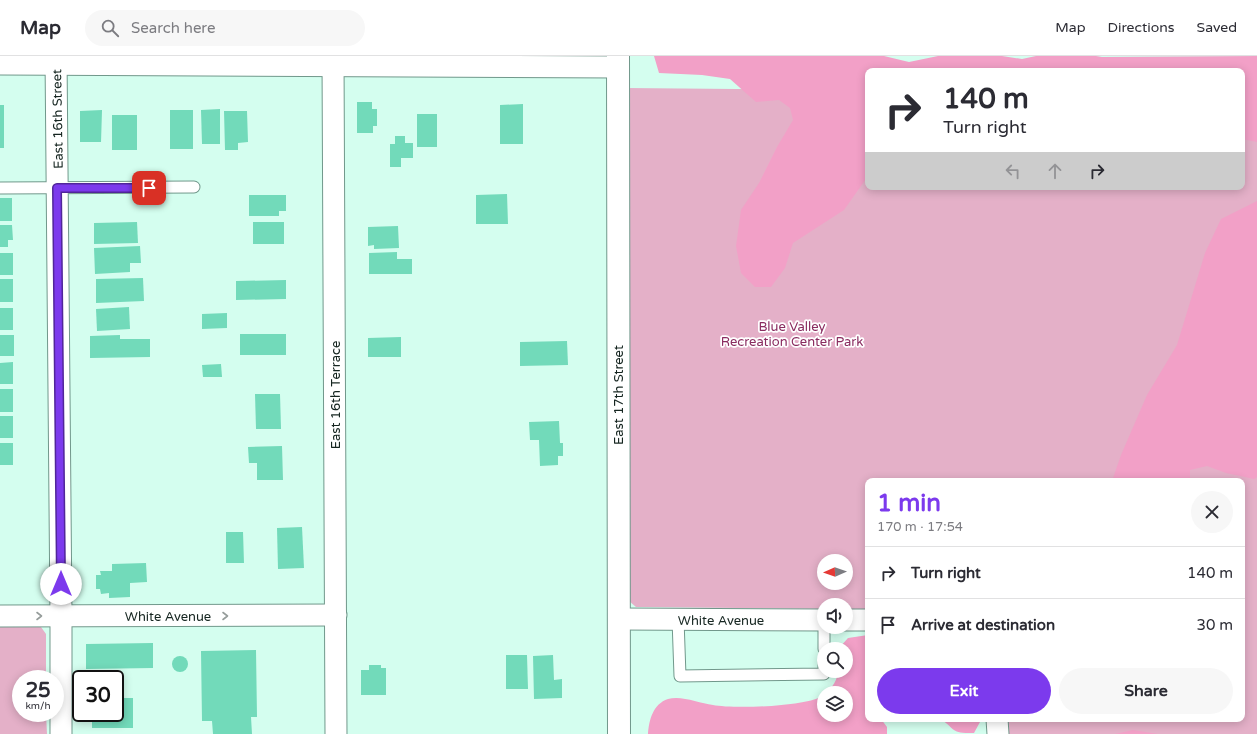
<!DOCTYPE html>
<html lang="en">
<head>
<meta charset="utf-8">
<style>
  body { margin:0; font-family:"Varela Round",sans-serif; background:#f7f7f7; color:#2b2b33; height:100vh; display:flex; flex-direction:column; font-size:15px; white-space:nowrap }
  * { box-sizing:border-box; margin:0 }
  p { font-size:13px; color:#7c7c81 }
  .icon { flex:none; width:22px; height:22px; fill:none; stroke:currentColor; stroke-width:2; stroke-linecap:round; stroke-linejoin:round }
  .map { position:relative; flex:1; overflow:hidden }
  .details { position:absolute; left:865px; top:422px; width:380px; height:244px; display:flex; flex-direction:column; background:#fff; border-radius:8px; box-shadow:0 2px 10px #0003 }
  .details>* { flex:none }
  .hud { position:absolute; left:865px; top:12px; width:380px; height:122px; border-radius:8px; box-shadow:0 2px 10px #0003; background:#fff; color:#2b2b33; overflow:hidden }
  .needle { width:26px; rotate:268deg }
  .tools { position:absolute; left:817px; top:498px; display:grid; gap:8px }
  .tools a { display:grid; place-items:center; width:36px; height:36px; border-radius:50%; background:#fff; box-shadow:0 2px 10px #0003; font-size:20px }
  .speed { position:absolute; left:12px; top:614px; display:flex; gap:8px; font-size:20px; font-weight:700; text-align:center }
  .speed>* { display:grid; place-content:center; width:52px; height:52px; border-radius:50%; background:#fff; box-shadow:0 2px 10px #0003; line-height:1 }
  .speed small { font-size:10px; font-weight:400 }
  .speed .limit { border:2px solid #111; border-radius:6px; background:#fff; color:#111 }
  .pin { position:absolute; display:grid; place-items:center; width:34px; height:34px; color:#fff; margin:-17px; border-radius:8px; box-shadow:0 2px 6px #0006 }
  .me { position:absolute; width:44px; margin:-22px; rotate:0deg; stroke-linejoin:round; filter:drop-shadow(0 0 3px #0008) }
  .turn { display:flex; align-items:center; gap:14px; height:84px; padding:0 12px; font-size:18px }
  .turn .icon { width:52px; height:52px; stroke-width:2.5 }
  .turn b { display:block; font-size:28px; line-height:34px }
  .lanes { display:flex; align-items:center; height:38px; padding:0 12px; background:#0003; justify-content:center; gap:20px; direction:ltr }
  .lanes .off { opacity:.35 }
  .round { display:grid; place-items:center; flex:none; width:42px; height:42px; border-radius:21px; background:#f7f7f7 }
  .summary { display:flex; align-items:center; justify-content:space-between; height:68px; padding:0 12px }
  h1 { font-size:24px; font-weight:700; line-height:30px; color:#7c3aed }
  .cta { display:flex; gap:8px; margin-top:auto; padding:8px 12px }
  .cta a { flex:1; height:46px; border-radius:24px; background:#7c3aed; color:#fff; font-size:16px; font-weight:700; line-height:46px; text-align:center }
  .cta a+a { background:#f7f7f7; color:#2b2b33 }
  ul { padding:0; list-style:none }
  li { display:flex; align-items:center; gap:12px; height:52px; padding:0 12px; border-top:1px solid #e1e1e2 }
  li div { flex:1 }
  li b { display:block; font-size:15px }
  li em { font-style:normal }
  header { display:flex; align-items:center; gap:24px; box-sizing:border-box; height:56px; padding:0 20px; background:#fff; border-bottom:1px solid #e1e1e2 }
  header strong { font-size:19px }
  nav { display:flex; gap:22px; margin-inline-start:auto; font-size:14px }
  .search { width:280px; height:36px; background:#f7f7f7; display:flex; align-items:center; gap:10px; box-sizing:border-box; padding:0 14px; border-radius:22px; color:#7c7c81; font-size:15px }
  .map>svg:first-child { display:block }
  .green { fill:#e4b0c8; fill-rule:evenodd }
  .forest { fill:#f2a0c7 }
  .building { fill:#72daba }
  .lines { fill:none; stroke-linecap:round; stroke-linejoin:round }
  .service-casing { stroke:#71988b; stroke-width:13 }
  .minor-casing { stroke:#71988b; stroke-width:23 }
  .tertiary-casing { stroke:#71988b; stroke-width:24 }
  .service { stroke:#fff; stroke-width:11 }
  .minor { stroke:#fff; stroke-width:21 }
  .tertiary { stroke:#fff; stroke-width:22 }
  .oneway { stroke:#969d9b }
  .route-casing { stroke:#51269a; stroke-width:10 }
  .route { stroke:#7c3aed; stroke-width:7 }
  .labels { text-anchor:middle; stroke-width:3.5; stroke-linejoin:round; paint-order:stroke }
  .street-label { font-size:13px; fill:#152520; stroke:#fff }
  .park-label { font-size:13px; fill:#8a2c60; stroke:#fff }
</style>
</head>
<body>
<header>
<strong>Map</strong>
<div class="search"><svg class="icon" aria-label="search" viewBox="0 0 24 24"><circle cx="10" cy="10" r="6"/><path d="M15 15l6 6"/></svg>Search here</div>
<nav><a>Map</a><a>Directions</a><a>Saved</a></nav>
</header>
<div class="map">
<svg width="1257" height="678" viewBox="0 0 1257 678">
  <rect width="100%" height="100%" fill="#d4feef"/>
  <g class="green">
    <path d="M626,32L868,34V131H1242V36H1257V678H1006V663H1242V425H868V553H846V549H824V553L636,551L629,545ZM824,505H846V527H824Z"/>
    <polygon points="0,571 41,571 46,578 46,623 21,623 21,657 46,657 47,678 0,678"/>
  </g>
  <g class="forest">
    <polygon points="654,0 884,0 909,6 938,0 1002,0 1022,3 1036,0 1096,0 1102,1 1257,0 1257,86 1242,83 1242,15 868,15 868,120 844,154 793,187 785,212 771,231 755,231 741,217 736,190 741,154 759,127 777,91 793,64 790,52 779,44 756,46 730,23 702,19 659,17"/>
    <polygon points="1257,145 1257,421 1254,423 1226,417 1207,410 1190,414 1190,425 1112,425 1121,399 1147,339 1177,289 1205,197 1221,163"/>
    <path d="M868,579V663H881L887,671V678H648C649,664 653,648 668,643C681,639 699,647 713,649C733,653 808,651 824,639V659H846V637H826C832,632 838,623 838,615H846V593H840V591L848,582Z"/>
    <path d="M940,663H980V666L974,677C949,678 956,672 940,663Z"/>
    <polygon points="1133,674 1158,678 1115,678"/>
  </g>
  <g class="building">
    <polygon points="357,46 372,46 372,53 377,53 377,70 373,70 373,77 357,77"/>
    <polygon points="523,48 523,88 500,88 500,49"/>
    <rect x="0" y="49" width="4" height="43"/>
    <polygon points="220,53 220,88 202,88 201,54"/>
    <polygon points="102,54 101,86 80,86 80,55"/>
    <rect x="170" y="54" width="23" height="39"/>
    <polygon points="224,55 247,55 248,86 238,87 238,94 225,94"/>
    <rect x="417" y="58" width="20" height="33"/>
    <rect x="112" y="59" width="25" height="35"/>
    <polygon points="395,80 405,80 405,87 413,87 413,102 401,102 401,111 390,111 390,88 395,88"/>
    <polygon points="507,138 508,168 476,168 476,139"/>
    <polygon points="249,139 286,139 286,155 279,155 279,160 249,160"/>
    <rect x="0" y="142" width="12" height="23"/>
    <polygon points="137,166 138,187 94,188 94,167"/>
    <rect x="253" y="166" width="31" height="22"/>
    <polygon points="0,169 12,169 13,184 8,184 8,191 0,191"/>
    <polygon points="398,170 399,192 374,193 374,189 368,190 368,171"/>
    <polygon points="140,190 141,207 130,207 130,216 95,218 94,192"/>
    <polygon points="397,196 397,203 412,203 412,218 369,218 369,197"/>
    <rect x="0" y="197" width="13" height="22"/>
    <polygon points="143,222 144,245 96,247 96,223"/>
    <rect x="0" y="223" width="13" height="23"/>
    <polygon points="286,224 286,243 236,244 236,225"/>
    <polygon points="129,251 130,273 97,275 96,253"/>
    <rect x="0" y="252" width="13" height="22"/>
    <polygon points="227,257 227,272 202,273 202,258"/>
    <rect x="240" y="278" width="46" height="21"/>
    <rect x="0" y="279" width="14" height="21"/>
    <polygon points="120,279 120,283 150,283 150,301 90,302 90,280"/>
    <polygon points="401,281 401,301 368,301 368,282"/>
    <polygon points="567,285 568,309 520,310 520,286"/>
    <polygon points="13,306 13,328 0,328 0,307"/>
    <polygon points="221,308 222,321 203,321 202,309"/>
    <rect x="0" y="333" width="13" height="23"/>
    <polygon points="255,338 280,338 281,373 256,373"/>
    <rect x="0" y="360" width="13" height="22"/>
    <polygon points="559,365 560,387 563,387 563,400 558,400 558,409 540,410 539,384 530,384 529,366"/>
    <rect x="0" y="387" width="13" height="22"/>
    <polygon points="282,390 283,424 257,424 257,407 249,407 248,391"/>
    <polygon points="302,471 304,512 278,513 277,472"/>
    <polygon points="226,476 243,476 244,507 226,507"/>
    <polygon points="146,507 147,526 130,527 130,541 109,542 109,537 101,538 100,533 96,533 96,519 101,519 100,515 112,515 112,508"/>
    <polygon points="153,587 153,612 86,613 86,588"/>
    <polygon points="256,594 257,661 251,661 252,678 213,678 212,665 202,665 201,595"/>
    <polygon points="506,599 527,599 528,633 506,633"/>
    <polygon points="553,599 554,624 562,623 562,642 534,643 533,600"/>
    <circle cx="180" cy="608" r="8"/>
    <polygon points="369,609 381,609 381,612 386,612 386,639 361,639 361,614 369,614"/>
    <polygon points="115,642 133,642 133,672 92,672 92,665 86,666 86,657 115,657"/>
  </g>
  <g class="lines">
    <g class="service-casing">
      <g id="service">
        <polyline points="0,132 194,131"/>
        <polyline points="678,563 680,620 824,618 824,607"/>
        <polyline points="824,593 824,571"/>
      </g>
    </g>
    <g class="minor-casing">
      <g id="minor">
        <polyline points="56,0 61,560 61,678"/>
        <polyline points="333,0 336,678"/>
        <polyline points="0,8 618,11"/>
        <polyline points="0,560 336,559"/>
        <polyline points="619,563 824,564"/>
        <polyline points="846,564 868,564"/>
        <polyline points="997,663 998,678"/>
      </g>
    </g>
    <g class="tertiary-casing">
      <polyline id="tertiary" points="618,0 619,678"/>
    </g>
    <use href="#service" class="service"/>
    <use href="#minor" class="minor"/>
    <use href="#tertiary" class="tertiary"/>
  </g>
  <defs><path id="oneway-chevron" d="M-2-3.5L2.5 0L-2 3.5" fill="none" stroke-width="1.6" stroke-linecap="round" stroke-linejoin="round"/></defs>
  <g class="oneway">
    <use href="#oneway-chevron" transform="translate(39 560)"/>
    <use href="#oneway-chevron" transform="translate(225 560)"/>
  </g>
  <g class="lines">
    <g class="route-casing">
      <polyline id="route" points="61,528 57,132 149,132"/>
    </g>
    <use href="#route" class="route"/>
  </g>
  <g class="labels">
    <g class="street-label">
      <text transform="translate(57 63) rotate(-91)" y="5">East 16th Street</text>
      <text transform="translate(335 339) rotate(-90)" y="5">East 16th Terrace</text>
      <text transform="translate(618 339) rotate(-90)" y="5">East 17th Street</text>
      <text x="168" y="565">White Avenue</text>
      <text x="721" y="569">White Avenue</text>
    </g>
    <g class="park-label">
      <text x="792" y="275">Blue Valley<tspan x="792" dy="15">Recreation Center Park</tspan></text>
    </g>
  </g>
</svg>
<div class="tools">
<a><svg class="needle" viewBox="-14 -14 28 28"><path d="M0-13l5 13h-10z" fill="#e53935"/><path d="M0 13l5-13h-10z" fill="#7c7c81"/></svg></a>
<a><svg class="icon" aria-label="sound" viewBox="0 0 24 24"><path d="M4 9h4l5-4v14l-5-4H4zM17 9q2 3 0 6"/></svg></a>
<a><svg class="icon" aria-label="search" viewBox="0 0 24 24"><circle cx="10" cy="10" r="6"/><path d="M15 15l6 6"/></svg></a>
<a><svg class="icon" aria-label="layers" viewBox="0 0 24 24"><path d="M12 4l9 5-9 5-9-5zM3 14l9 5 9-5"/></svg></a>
</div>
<div class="speed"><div>25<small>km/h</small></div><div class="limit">30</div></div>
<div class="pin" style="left:149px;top:132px;background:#d93025"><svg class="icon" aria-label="arrive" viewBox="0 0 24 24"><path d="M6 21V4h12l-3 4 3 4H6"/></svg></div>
<svg class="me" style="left:61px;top:528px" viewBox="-20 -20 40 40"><circle r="19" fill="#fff"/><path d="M0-13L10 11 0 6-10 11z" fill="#7c3aed"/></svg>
<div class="hud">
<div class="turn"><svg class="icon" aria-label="right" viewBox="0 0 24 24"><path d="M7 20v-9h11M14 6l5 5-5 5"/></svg><div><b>140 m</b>Turn right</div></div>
<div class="lanes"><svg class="icon off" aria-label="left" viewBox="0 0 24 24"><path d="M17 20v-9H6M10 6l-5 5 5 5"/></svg><svg class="icon off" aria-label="ahead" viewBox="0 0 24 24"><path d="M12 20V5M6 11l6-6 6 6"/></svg><svg class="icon" aria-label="right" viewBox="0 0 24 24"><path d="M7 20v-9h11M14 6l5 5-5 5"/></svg></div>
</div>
<section class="details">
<div class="summary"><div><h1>1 min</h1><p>170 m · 17:54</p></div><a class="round"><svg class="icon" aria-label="close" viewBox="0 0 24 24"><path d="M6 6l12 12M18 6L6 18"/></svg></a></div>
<ul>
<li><svg class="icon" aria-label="right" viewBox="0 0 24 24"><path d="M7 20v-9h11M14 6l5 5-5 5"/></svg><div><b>Turn right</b></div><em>140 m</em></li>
<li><svg class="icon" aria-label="arrive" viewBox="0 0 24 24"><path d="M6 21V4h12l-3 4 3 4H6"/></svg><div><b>Arrive at destination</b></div><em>30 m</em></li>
</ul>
<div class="cta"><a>Exit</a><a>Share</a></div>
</section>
</div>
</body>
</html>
